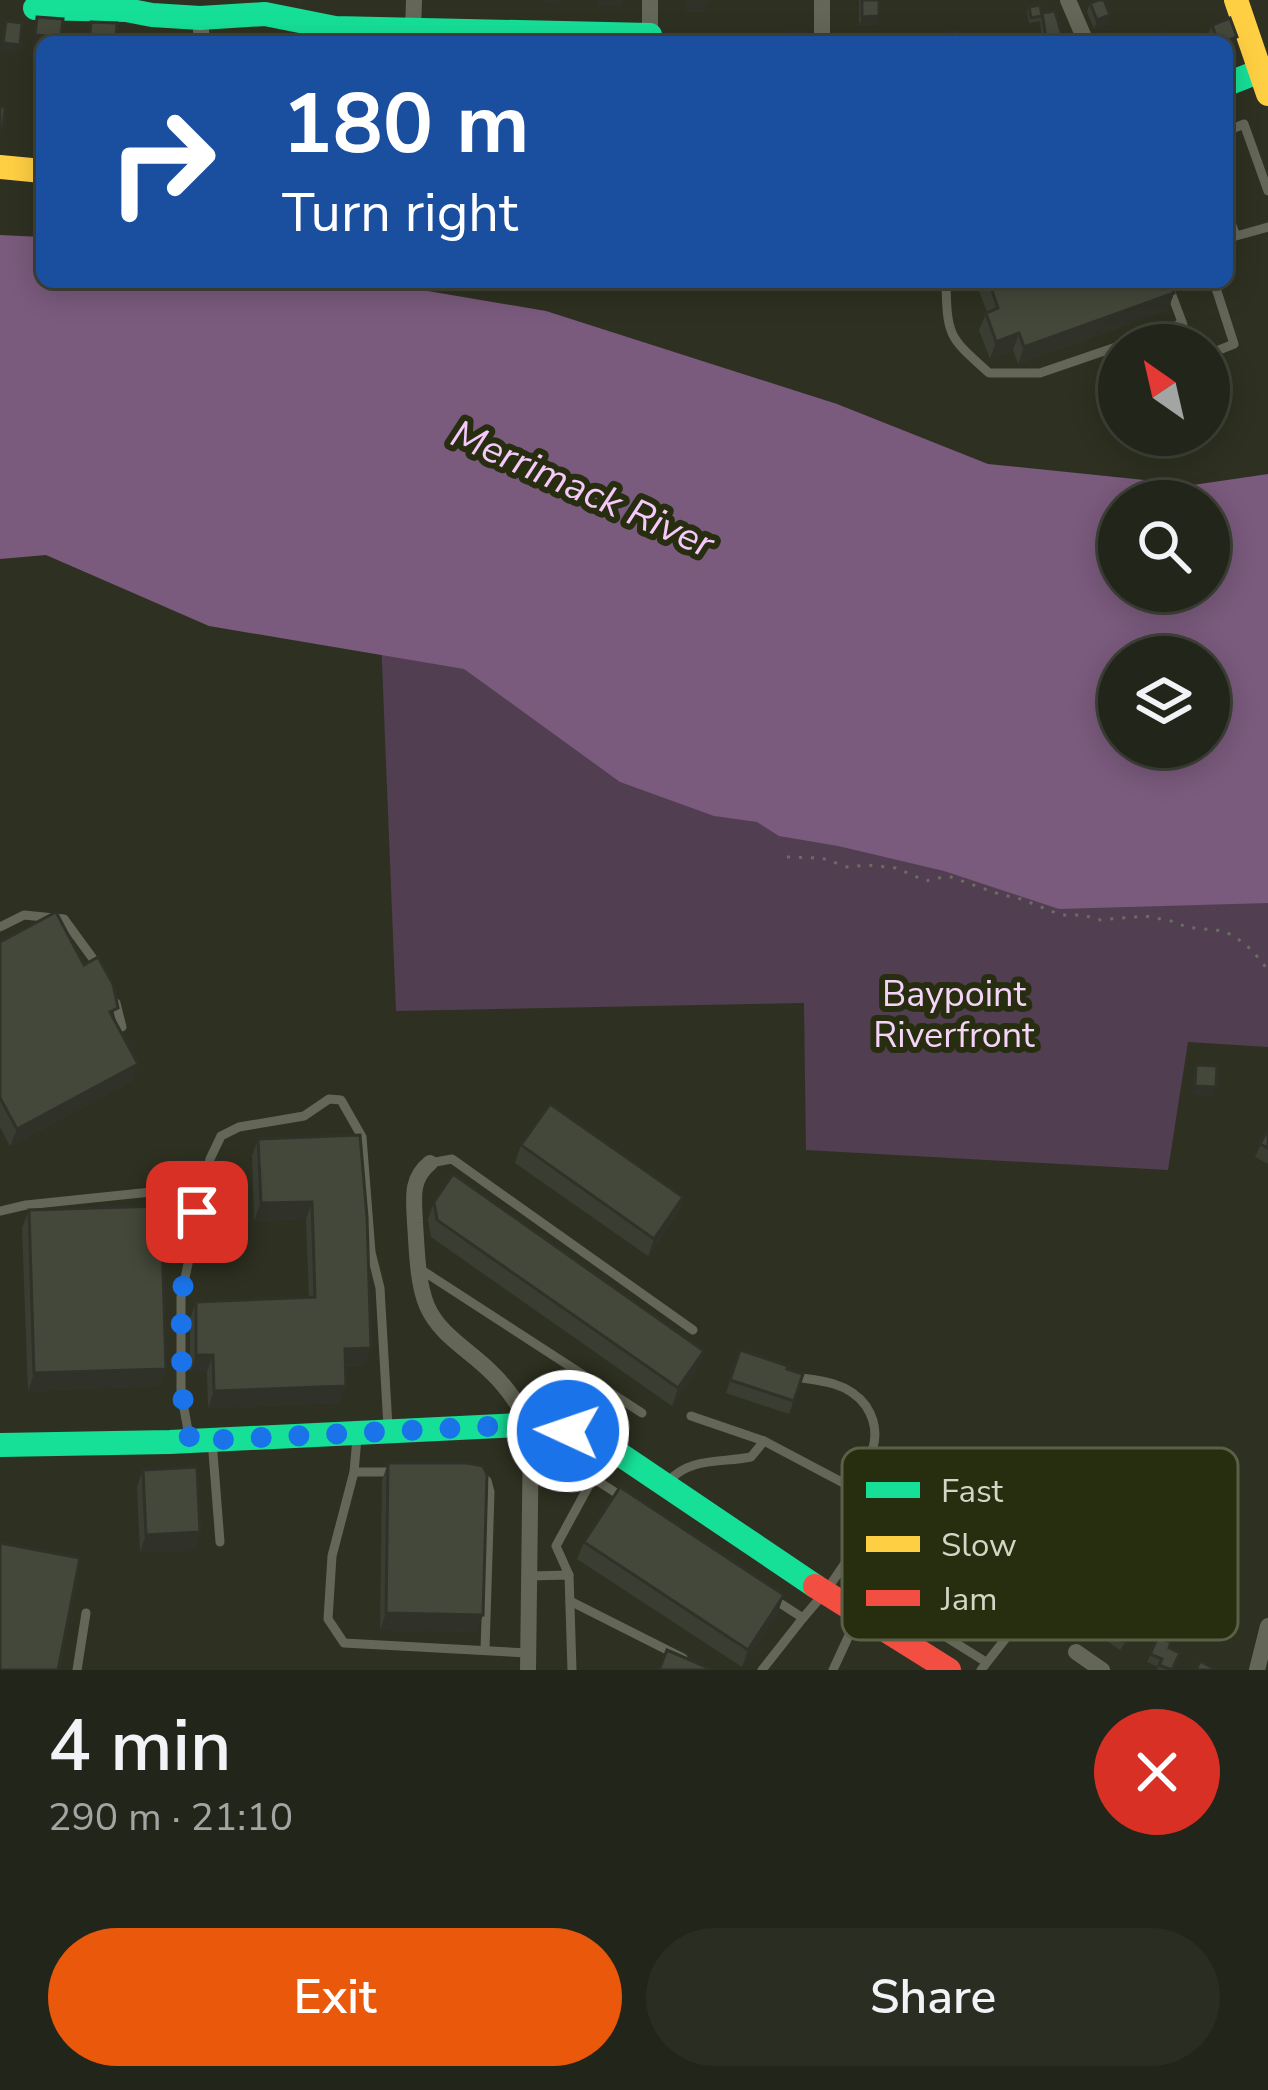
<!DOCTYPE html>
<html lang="en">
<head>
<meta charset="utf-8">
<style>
  body { margin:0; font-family:"Nunito Sans",sans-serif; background:#2a2d22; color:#f1f3f6; height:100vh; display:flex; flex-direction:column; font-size:45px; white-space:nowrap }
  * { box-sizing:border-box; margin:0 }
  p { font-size:39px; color:#a2a5a2 }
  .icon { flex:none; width:66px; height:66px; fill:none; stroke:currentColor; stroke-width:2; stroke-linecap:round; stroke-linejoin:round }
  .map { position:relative; height:1670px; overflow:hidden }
  .panel { display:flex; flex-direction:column; background:#222519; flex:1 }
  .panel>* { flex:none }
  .banner { position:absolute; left:36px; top:36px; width:1197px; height:252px; border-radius:18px; box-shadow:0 6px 30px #0003,0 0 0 3px #3f4238; background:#1a4fa0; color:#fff; overflow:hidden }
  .needle { width:78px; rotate:326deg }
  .fabs { position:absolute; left:1098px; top:324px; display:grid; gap:24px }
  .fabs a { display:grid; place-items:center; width:132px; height:132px; border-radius:50%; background:#222519; box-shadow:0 6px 30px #0003,0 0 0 3px #3f4238; font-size:60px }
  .pin { position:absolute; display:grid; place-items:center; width:102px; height:102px; color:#fff; margin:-51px; border-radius:24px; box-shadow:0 6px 18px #0006 }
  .me { position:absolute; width:132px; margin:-66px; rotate:273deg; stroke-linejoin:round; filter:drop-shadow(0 0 9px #0008) }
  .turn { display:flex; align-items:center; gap:42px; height:252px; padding:0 48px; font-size:54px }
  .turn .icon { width:156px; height:156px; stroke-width:2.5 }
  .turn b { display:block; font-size:84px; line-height:102px }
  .round { display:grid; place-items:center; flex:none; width:126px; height:126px; border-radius:63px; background:#2a2d22 }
  .overview { display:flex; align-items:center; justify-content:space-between; height:204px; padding:0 48px }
  h1 { font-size:72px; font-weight:600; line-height:90px }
  .cta { display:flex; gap:24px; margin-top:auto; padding:24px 48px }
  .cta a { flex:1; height:138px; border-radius:72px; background:#ea580c; color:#fff; font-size:48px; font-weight:600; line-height:138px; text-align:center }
  .cta a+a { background:#2a2d22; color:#f1f3f6 }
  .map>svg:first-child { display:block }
  .green { fill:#513f51 }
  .water { fill:#7a5a7d; fill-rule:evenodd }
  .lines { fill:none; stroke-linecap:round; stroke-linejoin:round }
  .path { stroke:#6a6d61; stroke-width:3; stroke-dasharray:3 9; stroke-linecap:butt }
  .lane { stroke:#646758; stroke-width:9 }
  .street { stroke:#646758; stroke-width:16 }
  .fast { stroke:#16e098; stroke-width:24 }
  .slow { stroke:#ffcf43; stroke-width:24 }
  .jam { stroke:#f24e42; stroke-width:24 }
  .wall { fill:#3a3e32 }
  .shaded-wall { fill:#303229 }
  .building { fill:#44483a; stroke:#303229; stroke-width:3 }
  .route { stroke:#1a73e8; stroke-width:21; stroke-dasharray:0 37.8 }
  .labels { text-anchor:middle; stroke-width:12; stroke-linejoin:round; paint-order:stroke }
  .park-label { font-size:36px; fill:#f6d3f9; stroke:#272e10 }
  .water-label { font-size:39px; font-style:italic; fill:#f6c8fb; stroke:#272e10 }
  .key { fill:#272e10; stroke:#5a6046; stroke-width:3 }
  .key-label { font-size:33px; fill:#d1d6c5 }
</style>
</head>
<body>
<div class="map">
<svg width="1268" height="1670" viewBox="0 0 1268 1670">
  <rect width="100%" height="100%" fill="#2e3121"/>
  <polygon class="green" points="381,638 1268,885 1268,1047 1188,1042 1168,1170 806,1150 804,1003 396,1011"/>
  <path class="water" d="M0,235L42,237V282H375L546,311L837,404L988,464L1193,485L1268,474V903L1059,909L944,871L838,846L779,836L757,822L714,816L620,782L464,669L209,626L46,555L0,559ZM1119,501H1209V591H1119ZM1119,657H1209V747H1119Z"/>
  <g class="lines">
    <polyline class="path" points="787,857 822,858 847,867 867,865 896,868 926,881 948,876 999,894 1021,899 1061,915 1084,915 1098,920 1145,916 1176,922 1186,927 1223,931 1234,936 1252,950 1268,970"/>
    <g class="lane">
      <polyline points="1227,131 1244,124 1268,191"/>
      <polyline points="1227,212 1236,236 1268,227"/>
      <path d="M946,282C947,337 949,337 989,373H1040L1119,346"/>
      <polyline points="1167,282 1182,322"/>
      <polyline points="1123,345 1175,327 1182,322 1189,345"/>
      <polyline points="1209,354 1234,344 1214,282"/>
      <polyline points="0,927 24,915 64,919 99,967"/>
      <polyline points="116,1003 122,1027"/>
      <polyline points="430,1163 452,1159 693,1330"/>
      <polyline points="0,1211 26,1205 151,1192"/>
      <polyline points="420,1269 642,1413"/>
      <polyline points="691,1416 764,1441"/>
      <polyline points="189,1436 181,1392 181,1297 210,1159 221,1136 239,1127 304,1116 329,1099 341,1100 362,1137 371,1252 380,1288 388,1427"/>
      <polyline points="357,1438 354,1472 332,1556 328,1619 344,1643 528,1653"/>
      <polyline points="212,1440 220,1542"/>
      <polyline points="354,1472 397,1472"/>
      <polyline points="479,1474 487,1481 490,1492 485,1650"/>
      <polyline points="593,1478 624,1498"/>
      <path d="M668,1482C689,1457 721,1463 751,1457L764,1441L851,1487C869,1461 886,1437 866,1406C858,1395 847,1388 834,1384C822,1380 808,1379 795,1377"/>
      <polyline points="840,1571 986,1662"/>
      <polyline points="569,1575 556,1546 593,1478 613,1450"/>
      <polyline points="530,1576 569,1575 572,1670"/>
      <polyline points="772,1598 803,1618 826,1591 880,1512 1026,1603 1020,1620 981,1670"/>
      <polyline points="570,1601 683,1658"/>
      <polyline points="77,1670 86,1613"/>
      <polyline points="762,1670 803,1618"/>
      <polyline points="833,1670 857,1618"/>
    </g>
    <g class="street">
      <polyline points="822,0 822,42"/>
      <polyline points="1068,0 1086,42"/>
      <polyline points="200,18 202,42"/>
      <polyline points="413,31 414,0"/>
      <polyline points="650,35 650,0"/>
      <path d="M430,1163C410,1179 414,1199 415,1223C417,1249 417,1282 427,1306C440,1336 471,1351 492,1373C508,1388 520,1407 531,1426L528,1670"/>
      <polyline points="1076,1652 1102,1670"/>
      <polyline points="1257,1670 1268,1626"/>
    </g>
    <g class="fast">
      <polyline points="35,8 126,10 152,15 200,18 265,14 335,28 650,35 649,42"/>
      <polyline points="1227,84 1268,68"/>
      <polyline points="0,1445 170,1442 540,1424 603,1443 815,1586"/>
    </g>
    <g class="slow">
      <polyline points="1236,0 1268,94"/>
      <polyline points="0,167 42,171"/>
    </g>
    <polyline class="jam" points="815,1586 949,1670"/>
  </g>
  <g class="wall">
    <polygon points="859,0 879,0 876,25 859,26"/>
    <polygon points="1090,3 1110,15 1106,24 1094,29 1087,12"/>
    <polygon points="1029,7 1042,14 1059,42 1042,42 1040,21 1029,23 1027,11"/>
    <polygon points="1212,25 1237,37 1234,45 1227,48 1227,42 1212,42 1208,34"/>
    <polygon points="981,282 1170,282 1174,293 1168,310 1018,364 1013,350 990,359 979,330 987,312 978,288"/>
    <polygon points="0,942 114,1019 132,1081 10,1146 0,1127"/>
    <polygon points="1268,1129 1268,1164 1255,1157"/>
    <polygon points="360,1135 365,1365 346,1366 340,1403 208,1408 207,1372 190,1372 190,1319 196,1302 309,1298 306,1219 254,1221 252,1156 258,1139"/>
    <polygon points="521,1145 683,1197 677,1214 648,1256 515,1163"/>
    <polygon points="434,1202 704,1351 698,1368 672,1406 431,1237 428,1219"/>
    <polygon points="29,1210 166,1369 160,1386 28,1391 22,1228"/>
    <polygon points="740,1350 803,1374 789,1414 726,1393"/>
    <polygon points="388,1463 477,1632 380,1630 382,1480"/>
    <polygon points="143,1470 200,1532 194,1550 140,1552 137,1487"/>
    <polygon points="584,1542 778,1612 742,1667 577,1559"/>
    <polygon points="875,1548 1016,1601 1010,1618 991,1642 869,1565"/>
    <polygon points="1232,1569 1229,1578 1207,1610 1192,1601 1195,1592"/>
    <polygon points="1124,1618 1134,1625 1131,1634 1120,1650 1107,1641 1110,1635 1101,1629 1104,1620"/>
    <polygon points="1158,1637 1169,1648 1173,1670 1157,1670 1158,1667 1147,1662"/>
  </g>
  <g class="shaded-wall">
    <polygon points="299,0 327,0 303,1 302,4 297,4"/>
    <polygon points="538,0 562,0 561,4"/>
    <polygon points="599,0 623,0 620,7 596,6"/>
    <polygon points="688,3 707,3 704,12 685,12"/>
    <polygon points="1110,15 1106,24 1094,29 1097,20"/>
    <polygon points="879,16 876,25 859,26 862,17"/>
    <polygon points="35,35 61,37 59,42 42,42 42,44 32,43"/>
    <polygon points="1062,35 1059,42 1045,42 1046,38"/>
    <polygon points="1237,37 1234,45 1227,48 1227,42 1224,42"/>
    <polygon points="3,43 20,45 17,54 0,52"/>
    <polygon points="1174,293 1168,310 1018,364 1024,347"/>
    <polygon points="1019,333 1013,350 990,359 996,342"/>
    <polygon points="138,1064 132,1081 10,1146 17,1129"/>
    <polygon points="1195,1086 1216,1087 1213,1096 1191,1095"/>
    <polygon points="683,1197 677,1214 648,1256 654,1239"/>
    <polygon points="312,1202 306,1219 254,1221 261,1203"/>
    <polygon points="371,1348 365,1365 339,1366 345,1349"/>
    <polygon points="704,1351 698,1368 672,1406 678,1388"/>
    <polygon points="196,1355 213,1355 207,1372 190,1372"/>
    <polygon points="166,1369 160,1386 28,1391 34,1373"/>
    <polygon points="346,1386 340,1403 208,1408 214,1391"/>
    <polygon points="200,1532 194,1550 140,1552 146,1535"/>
    <polygon points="1232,1569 1229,1578 1207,1610 1210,1601"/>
    <polygon points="784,1595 778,1612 742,1667 748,1650"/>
    <polygon points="1016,1601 1010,1618 991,1642 998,1625"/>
    <polygon points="386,1613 483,1615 477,1632 380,1630"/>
  </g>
  <g class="building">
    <rect x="688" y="0" width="19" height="3"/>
    <polygon points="862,0 879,0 879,16 862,17"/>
    <polygon points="1099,0 1104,0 1110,15 1097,20 1090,3"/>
    <polygon points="1040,5 1042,16 1031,18 1029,7"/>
    <polygon points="1055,11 1062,35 1046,38 1042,13"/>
    <polygon points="37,17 63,19 61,37 35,35"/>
    <polygon points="1230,18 1237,37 1224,42 1218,42 1212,25"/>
    <polygon points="6,21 22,23 20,45 3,43"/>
    <polygon points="91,22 117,23 116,42 89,41"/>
    <polygon points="959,31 959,42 945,42 945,32"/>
    <polygon points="791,32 804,32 804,42 772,42 771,37 791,36"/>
    <polygon points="1165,33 1168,42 1140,42"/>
    <polygon points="1125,36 1127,42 1114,42 1114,40"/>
    <polygon points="0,107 5,107 3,128 0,128"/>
    <polygon points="989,282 1170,282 1174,293 1024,347 1019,333 996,342 986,313 998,308"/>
    <polygon points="56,912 84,965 98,957 113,984 118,1008 110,1012 138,1064 17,1129 0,1098 0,942"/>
    <polygon points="1196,1065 1217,1066 1216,1087 1195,1086"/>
    <polygon points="550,1104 683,1197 654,1239 521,1145"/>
    <polygon points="1268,1129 1268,1148 1260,1144"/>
    <polygon points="360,1135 367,1217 371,1348 345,1349 346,1386 214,1391 213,1355 196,1355 196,1302 315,1297 312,1202 261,1203 258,1139"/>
    <polygon points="453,1174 704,1351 678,1388 437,1220 434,1202"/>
    <polygon points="161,1206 166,1369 34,1373 29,1210"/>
    <polygon points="740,1350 788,1366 787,1369 803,1374 794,1401 730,1380"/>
    <polygon points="388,1463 467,1463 483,1466 487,1474 483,1615 386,1613"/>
    <polygon points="197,1467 200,1532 146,1535 143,1470"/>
    <polygon points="620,1487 784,1595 748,1650 584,1542"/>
    <polygon points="0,1543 80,1558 58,1670 0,1670"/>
    <polygon points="1115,1605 1126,1613 1123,1617 1134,1625 1123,1641 1111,1632 1114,1627 1104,1620"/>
    <polygon points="1158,1637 1171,1642 1169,1648 1180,1653 1172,1670 1159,1665 1162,1659 1150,1654"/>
    <polygon points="667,1650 713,1670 659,1670"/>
    <polygon points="1200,1661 1213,1668 1212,1670 1196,1670"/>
  </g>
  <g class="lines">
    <polyline class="route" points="197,1212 181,1297 182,1393 190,1441 540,1424 568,1431"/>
  </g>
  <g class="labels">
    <g class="park-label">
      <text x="954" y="1006">Baypoint<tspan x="954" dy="41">Riverfront</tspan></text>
    </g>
    <g class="water-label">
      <text transform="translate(583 488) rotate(24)" y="14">Merrimack River</text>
    </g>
  </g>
  <rect x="842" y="1448" width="396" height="192" rx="18" class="key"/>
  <rect x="866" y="1482" width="54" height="16" fill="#16e098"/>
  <rect x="866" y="1536" width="54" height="16" fill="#ffcf43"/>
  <rect x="866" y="1590" width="54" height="16" fill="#f24e42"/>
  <g class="key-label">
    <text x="941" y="1502">Fast</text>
    <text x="941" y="1556">Slow</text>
    <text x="941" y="1610">Jam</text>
  </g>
</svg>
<div class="fabs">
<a><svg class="needle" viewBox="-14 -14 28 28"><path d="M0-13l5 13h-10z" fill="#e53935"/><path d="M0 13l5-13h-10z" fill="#a2a5a2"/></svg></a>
<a><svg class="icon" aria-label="search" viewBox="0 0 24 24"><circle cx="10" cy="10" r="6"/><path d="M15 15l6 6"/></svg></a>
<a><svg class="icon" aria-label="layers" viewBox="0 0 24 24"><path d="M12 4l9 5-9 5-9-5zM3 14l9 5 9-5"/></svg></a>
</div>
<div class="pin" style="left:197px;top:1212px;background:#d93025"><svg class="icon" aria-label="arrive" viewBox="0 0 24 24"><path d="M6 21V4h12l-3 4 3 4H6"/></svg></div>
<svg class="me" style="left:568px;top:1431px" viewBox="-20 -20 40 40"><circle r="17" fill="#1a73e8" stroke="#fff" stroke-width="3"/><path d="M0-11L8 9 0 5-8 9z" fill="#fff"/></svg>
<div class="banner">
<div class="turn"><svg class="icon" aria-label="right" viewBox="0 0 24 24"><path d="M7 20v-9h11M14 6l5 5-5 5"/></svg><div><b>180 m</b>Turn right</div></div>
</div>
</div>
<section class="panel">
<div class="overview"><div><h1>4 min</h1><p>290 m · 21:10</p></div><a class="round" style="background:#d93025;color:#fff"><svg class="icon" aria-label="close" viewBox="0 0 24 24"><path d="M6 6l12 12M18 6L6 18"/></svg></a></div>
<div class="cta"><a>Exit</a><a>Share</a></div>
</section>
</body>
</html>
